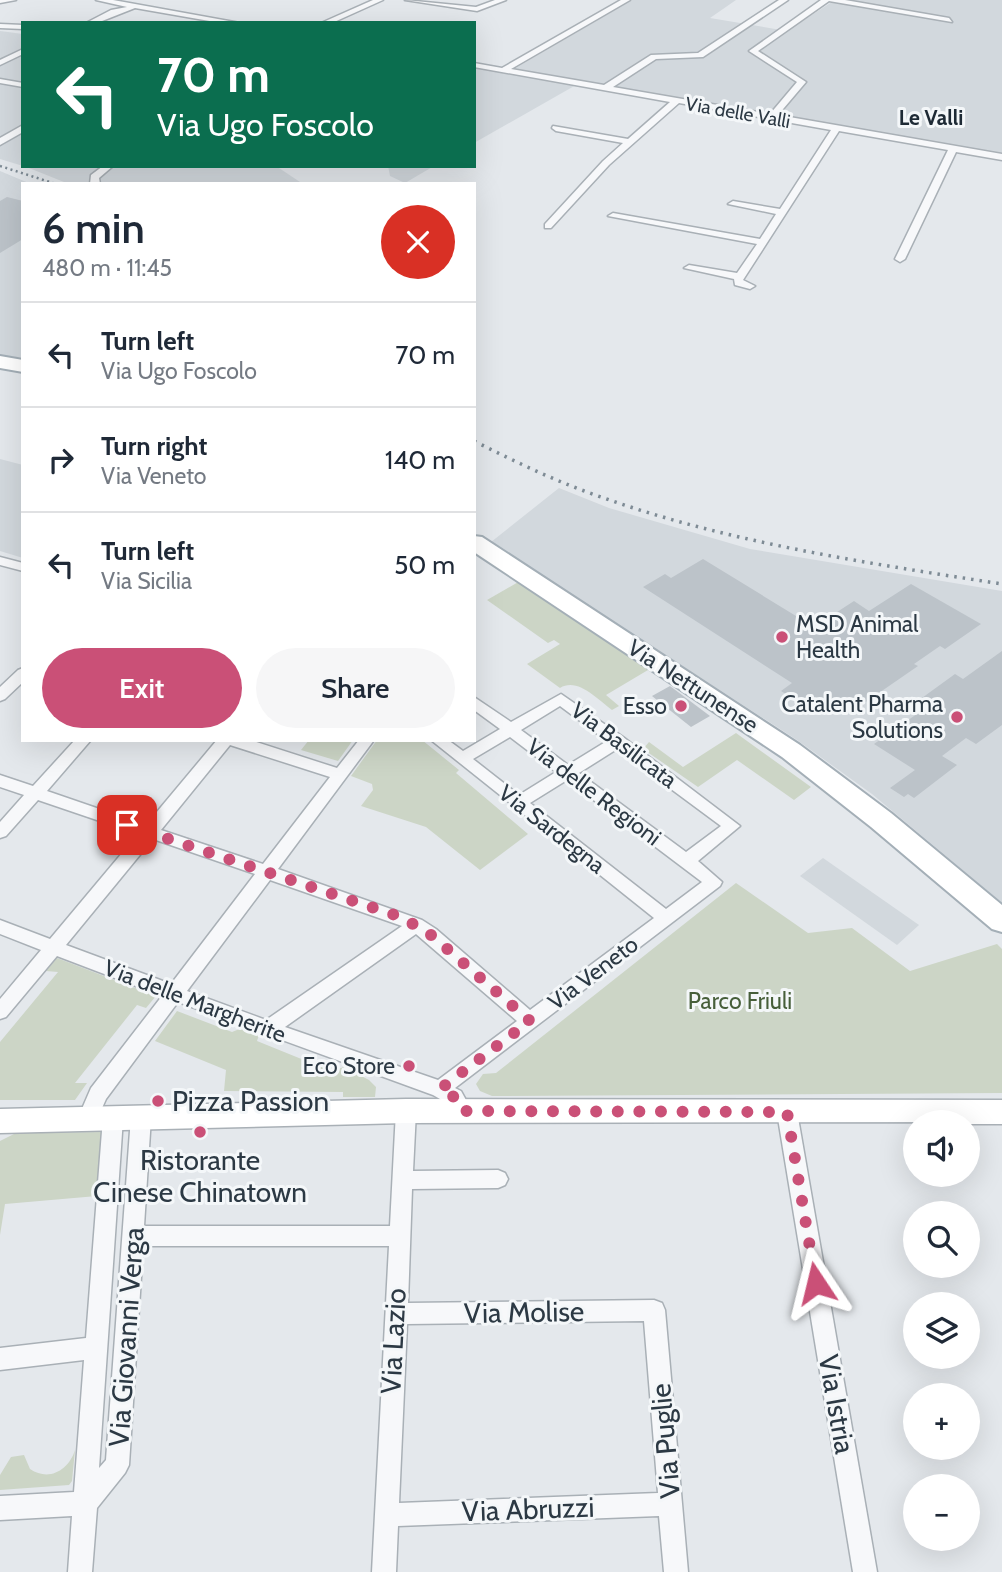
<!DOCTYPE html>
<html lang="en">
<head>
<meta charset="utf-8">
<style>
  body { margin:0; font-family:Cabin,sans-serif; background:#f6f6f7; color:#1f2937; height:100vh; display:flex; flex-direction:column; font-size:26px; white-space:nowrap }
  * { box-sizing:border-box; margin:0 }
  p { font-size:23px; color:#747a83 }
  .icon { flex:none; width:38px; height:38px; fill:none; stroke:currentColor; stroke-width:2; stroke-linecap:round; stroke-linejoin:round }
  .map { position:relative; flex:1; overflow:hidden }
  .sheet { position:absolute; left:21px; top:182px; width:455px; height:560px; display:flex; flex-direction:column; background:#fff; border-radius:0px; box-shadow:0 7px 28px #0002 }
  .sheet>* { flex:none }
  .banner { position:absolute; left:21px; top:21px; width:455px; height:147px; border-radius:0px; box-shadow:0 7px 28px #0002; background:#0b6e4f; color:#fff; overflow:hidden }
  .fabs { position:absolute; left:903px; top:1110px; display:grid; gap:14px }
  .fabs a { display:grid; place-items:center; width:77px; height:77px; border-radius:50%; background:#fff; box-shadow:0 7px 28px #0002; font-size:35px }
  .pin { position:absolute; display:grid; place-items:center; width:60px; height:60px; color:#fff; margin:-30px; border-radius:14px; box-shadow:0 4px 10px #0006 }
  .me { position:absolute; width:77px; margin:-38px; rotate:350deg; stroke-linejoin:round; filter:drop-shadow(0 0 5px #0008) }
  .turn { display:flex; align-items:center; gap:24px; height:147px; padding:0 21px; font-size:32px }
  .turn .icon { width:91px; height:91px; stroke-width:2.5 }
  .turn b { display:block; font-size:49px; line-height:60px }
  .round { display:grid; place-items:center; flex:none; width:74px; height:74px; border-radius:37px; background:#f6f6f7 }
  .summary { display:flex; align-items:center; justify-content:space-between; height:119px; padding:0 21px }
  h1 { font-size:42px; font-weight:600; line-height:52px }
  .cta { display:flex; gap:14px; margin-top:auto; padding:14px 21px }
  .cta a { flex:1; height:80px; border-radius:42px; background:#ca5077; color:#fff; font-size:28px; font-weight:600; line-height:80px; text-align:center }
  .cta a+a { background:#f6f6f7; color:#1f2937 }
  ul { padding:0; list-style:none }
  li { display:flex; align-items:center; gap:21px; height:105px; padding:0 21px; border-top:2px solid #e0e1e3 }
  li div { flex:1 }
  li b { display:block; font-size:26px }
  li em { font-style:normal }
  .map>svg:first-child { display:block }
  .built { fill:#d2d8dd }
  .green { fill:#ccd5c6 }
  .building { fill:#bcc3c9 }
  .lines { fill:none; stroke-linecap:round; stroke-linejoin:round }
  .street-casing { stroke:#a9b0b6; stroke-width:3 }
  .secondary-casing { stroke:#a9b0b6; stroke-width:3 }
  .primary-casing { stroke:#a4afb7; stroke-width:4 }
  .street { fill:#f7f8fa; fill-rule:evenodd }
  .secondary { fill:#fff; fill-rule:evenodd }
  .primary { fill:#fff; fill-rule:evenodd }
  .rail-far1 { stroke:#7e8b95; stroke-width:2.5; stroke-dasharray:2 3.5; stroke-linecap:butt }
  .rail { stroke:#7e8b95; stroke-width:3.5; stroke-dasharray:2.5 6; stroke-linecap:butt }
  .route { stroke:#ca5077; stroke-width:12; stroke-dasharray:0 21.6 }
  .poi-dot { fill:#ca5077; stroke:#f4f7f9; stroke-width:2.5 }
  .labels { text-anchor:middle; stroke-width:6; stroke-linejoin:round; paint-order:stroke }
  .far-street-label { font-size:19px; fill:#2c3944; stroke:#f4f7f9 }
  .far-neighbourhood-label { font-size:21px; font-weight:bold; fill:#1e2a35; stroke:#f4f7f9 }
  .poi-label { font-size:23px; fill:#2c3944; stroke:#f4f7f9; text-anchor:end }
  .street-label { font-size:23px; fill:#2c3944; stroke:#f4f7f9 }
  .park-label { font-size:23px; fill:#475f3a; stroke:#f4f7f9 }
  .near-poi-label { font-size:28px; fill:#2c3944; stroke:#f4f7f9; text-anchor:start }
  .near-street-label { font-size:28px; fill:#2c3944; stroke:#f4f7f9 }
</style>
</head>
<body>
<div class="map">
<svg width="1002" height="1572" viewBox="0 0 1002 1572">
  <rect width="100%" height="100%" fill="#e4e8ec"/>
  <g class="built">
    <polygon points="632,0 736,0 710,18 787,31 835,0 1002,0 1002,155 514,69"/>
    <polygon points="0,31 23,34 23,166 0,159"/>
    <polygon points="474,66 576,85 474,143"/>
    <polygon points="24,166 276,166 303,184 69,184"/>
    <polygon points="388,166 434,166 405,183 390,176"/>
    <polygon points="0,171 31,184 23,184 23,358 0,355"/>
    <polygon points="0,459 23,465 23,558 0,551"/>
    <polygon points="559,488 609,508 750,549 1002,591 1002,903 872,794 797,740 491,542"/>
    <polygon points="823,858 919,925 897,945 800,876"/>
  </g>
  <g class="green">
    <path d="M520,581L611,639L648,670L606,695L619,706L612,710C598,700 578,677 560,688L527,664L560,644L554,640L548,643L487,600Z"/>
    <polygon points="736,733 811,787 794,800 737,760 698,787 643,749 649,742 683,767"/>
    <polygon points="309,740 353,740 338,761 301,750"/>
    <polygon points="377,740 422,740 459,770 456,773 528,834 480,870 426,827 361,806 373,790 372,784 351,776"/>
    <polygon points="736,883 808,933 852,928 910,971 997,944 1002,949 1002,1093 492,1096 480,1091 476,1084 483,1074 496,1073"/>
    <polygon points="57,958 156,996 146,1008 137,1005 75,1083 87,1083 75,1100 0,1100 0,1042 58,972 46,971"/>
    <polygon points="177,1011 232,1032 242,1028 259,1035 257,1041 331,1071 344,1067 369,1080 376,1087 375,1097 343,1097 343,1092 224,1091 226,1070 155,1041"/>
    <polygon points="103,1132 97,1196 5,1204 0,1235 0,1141 16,1133"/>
    <path d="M75,1450L72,1481L69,1485L0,1490V1475L11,1457L24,1455L30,1469C49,1482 69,1470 75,1450Z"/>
  </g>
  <g class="building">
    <polygon points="7,197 23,201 23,239 0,253 0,201"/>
    <polygon points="703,559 814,627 854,601 869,611 911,584 981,624 945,649 940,646 914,664 918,666 860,706 856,703 839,715 823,705 817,709 801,699 797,701 781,691 792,683 643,587 665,574 671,578"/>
    <polygon points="1002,651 1002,725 976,744 966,738 942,756 957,765 914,798 908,794 904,797 890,788 915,770 874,744 924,709 915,703 955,674 963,679"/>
    <polygon points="670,686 710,716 691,727 652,696"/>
  </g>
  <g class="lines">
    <g class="street-casing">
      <g id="street">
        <polygon points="0,0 16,0 0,3"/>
        <polygon points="96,0 113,0 240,23 221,23 135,8 97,23 86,23 111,10 127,7"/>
        <polygon points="373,0 383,0 332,23 321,23"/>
        <polygon points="405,0 476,7 495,0 506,0 477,11"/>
        <polygon points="621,0 630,0 511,69 604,85 651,55 698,53 779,0 788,0 703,57 656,59 613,87 770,114 797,82 749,51 821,0 845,0 949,18 952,22 829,1 758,51 806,82 778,115 1002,154 1002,160 956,152 905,259 900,262 895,259 948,150 839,131 743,280 755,286 750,289 735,285 734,279 684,268 689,265 737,273 757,244 608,216 613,213 760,239 776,214 728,204 733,201 780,209 831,130 679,103 609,165 551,228 545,228 545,224 603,161 623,143 556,131 552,128 553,126 628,139 670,102 474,67 474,63 502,68"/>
        <polygon points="0,24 23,25 23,29 0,28"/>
        <polygon points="23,49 23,54 0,65 0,60"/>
        <polygon points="0,79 23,83 23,87 0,83"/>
        <polygon points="23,125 23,132 0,145 0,138"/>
        <polygon points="103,166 113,166 99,178 100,184 90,184 91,175"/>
        <polygon points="0,557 23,563 23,571 0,565"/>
        <polygon points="23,668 23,682 5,699 0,701 0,687 18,670"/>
        <path d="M561,694L623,737L740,826L698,861L722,882L720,886L455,1088L461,1091L472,1111L469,1117L462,1119L455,1117L447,1103L433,1095L178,1002L106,1099L95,1124L88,1126L81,1124L78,1118L91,1088L162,996L57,956L6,1017L0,1019V999L41,950L0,934V920L50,939L138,834L38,800L6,836L0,838V822L24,795L0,787V775L33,786L75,740H91L47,791L146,825L217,740H250L337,768L359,740H374L278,869L422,920L436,929L530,1010L654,918L431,740H448L463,751L500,729L474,710V697L511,722ZM560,706L607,741L568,765L521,730ZM510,737L556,772L519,795L473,759ZM230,745L330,777L263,864L161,830ZM617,749L721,826L686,852L579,773ZM567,780L702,882L666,909L530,803ZM153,839L255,874L171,984L66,945ZM270,880L402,926L266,1020L187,991ZM416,934L517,1021L438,1080L285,1027Z"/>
        <path d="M406,1103L413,1105L416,1111L413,1171L498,1170L505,1173L508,1179L505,1185L498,1188L412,1189L408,1303L654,1300L662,1303L665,1310L688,1572H664L659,1516L398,1526L396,1572H372L389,1246H143L129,1465L125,1473L97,1508L92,1572H68L72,1516L0,1520V1496L74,1492L84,1360L0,1370V1348L86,1338L103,1118L106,1112L113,1110L120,1112L123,1118L99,1468L106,1460L131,1117L134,1111L141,1109L148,1111L151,1117L144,1226H390L396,1111L399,1105ZM644,1321L658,1493L399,1503L407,1324Z"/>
        <polygon points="787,1104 794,1106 797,1112 877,1572 853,1572 777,1112 780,1106"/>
      </g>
    </g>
    <g class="secondary-casing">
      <polygon id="secondary" points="406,1099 1002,1100 1002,1124 968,1124 968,1122 406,1123 0,1133 0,1109"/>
    </g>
    <g class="primary-casing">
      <g id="primary">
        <polygon points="0,356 23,360 23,372 0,368"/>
        <polygon points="474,536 482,537 800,745 891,813 1002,905 1002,932 992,929 871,827 782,757 474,552"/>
      </g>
    </g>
    <use href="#street" class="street"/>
    <use href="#secondary" class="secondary"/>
    <use href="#primary" class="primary"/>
    <polyline class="rail-far1" points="0,166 56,184"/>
    <path class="rail" d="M474,441C516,462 557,482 601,497C730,543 867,563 1002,584"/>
  </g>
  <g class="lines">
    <polyline class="route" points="127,825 401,917 430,934 530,1021 440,1089 454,1097 462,1111 787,1112 816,1283"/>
  </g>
  <g class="poi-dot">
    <circle cx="782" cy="637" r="7"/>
    <circle cx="681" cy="706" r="7"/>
    <circle cx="957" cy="717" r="7"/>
    <circle cx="409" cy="1066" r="7"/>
    <circle cx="158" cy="1101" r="7"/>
    <circle cx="200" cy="1132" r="7"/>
  </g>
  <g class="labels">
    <g class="far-street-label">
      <text transform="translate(738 112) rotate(10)" y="7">Via delle Valli</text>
    </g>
    <g class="far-neighbourhood-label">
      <text x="931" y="125">Le Valli</text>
    </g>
    <g class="poi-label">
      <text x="796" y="632" text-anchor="start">MSD Animal<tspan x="796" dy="26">Health</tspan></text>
      <text x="943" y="712">Catalent Pharma<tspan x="943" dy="26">Solutions</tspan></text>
      <text x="667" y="714">Esso</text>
      <text x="395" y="1074">Eco Store</text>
    </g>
    <g class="street-label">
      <text transform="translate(693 686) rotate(33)" y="8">Via Nettunense</text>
      <text transform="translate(624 745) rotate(37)" y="8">Via Basilicata</text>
      <text transform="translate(594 792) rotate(37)" y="8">Via delle Regioni</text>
      <text transform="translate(552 829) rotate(38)" y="8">Via Sardegna</text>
      <text transform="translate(593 973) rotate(-37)" y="8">Via Veneto</text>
      <text transform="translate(195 1001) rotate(21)" y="8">Via delle Margherite</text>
    </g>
    <g class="park-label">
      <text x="740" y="1009">Parco Friuli</text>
    </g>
    <g class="near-poi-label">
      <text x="172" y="1111">Pizza Passion</text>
      <text x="200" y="1170" text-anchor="middle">Ristorante<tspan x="200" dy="32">Cinese Chinatown</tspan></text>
    </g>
    <g class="near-street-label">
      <text transform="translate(524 1312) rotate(-1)" y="10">Via Molise</text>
      <text transform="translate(126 1337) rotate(-86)" y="10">Via Giovanni Verga</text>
      <text transform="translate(393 1341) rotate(-87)" y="10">Via Lazio</text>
      <text transform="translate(837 1404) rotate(80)" y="10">Via Istria</text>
      <text transform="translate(665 1441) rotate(-95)" y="10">Via Puglie</text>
      <text transform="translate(528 1509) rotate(-2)" y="10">Via Abruzzi</text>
    </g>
  </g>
</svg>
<div class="fabs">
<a><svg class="icon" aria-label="sound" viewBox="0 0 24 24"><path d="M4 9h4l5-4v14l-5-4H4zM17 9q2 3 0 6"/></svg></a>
<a><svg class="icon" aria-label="search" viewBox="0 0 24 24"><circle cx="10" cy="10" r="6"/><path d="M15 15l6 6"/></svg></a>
<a><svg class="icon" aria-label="layers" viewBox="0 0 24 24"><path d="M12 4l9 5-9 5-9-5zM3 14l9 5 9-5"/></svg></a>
<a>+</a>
<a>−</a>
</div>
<div class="pin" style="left:127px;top:825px;background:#d93025"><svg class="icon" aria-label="arrive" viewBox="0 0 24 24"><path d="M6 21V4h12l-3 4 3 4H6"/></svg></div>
<svg class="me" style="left:816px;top:1283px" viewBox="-20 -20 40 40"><path d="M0-17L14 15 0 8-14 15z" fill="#ca5077" stroke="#fff" stroke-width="4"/></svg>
<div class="banner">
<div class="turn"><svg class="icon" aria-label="left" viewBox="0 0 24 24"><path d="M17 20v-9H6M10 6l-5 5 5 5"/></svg><div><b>70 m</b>Via Ugo Foscolo</div></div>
</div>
<section class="sheet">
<div class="summary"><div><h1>6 min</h1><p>480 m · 11:45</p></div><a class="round" style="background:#d93025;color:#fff"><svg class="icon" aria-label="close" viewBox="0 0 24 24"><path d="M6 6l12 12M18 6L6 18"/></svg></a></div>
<ul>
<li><svg class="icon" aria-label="left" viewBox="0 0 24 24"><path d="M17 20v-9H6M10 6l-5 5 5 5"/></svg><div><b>Turn left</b><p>Via Ugo Foscolo</p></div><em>70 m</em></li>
<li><svg class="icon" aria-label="right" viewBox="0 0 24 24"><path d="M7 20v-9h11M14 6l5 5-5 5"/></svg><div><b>Turn right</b><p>Via Veneto</p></div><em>140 m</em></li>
<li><svg class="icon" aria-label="left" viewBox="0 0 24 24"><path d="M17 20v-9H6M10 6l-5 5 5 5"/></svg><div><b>Turn left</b><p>Via Sicilia</p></div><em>50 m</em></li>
</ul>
<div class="cta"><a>Exit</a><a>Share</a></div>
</section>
</div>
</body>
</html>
